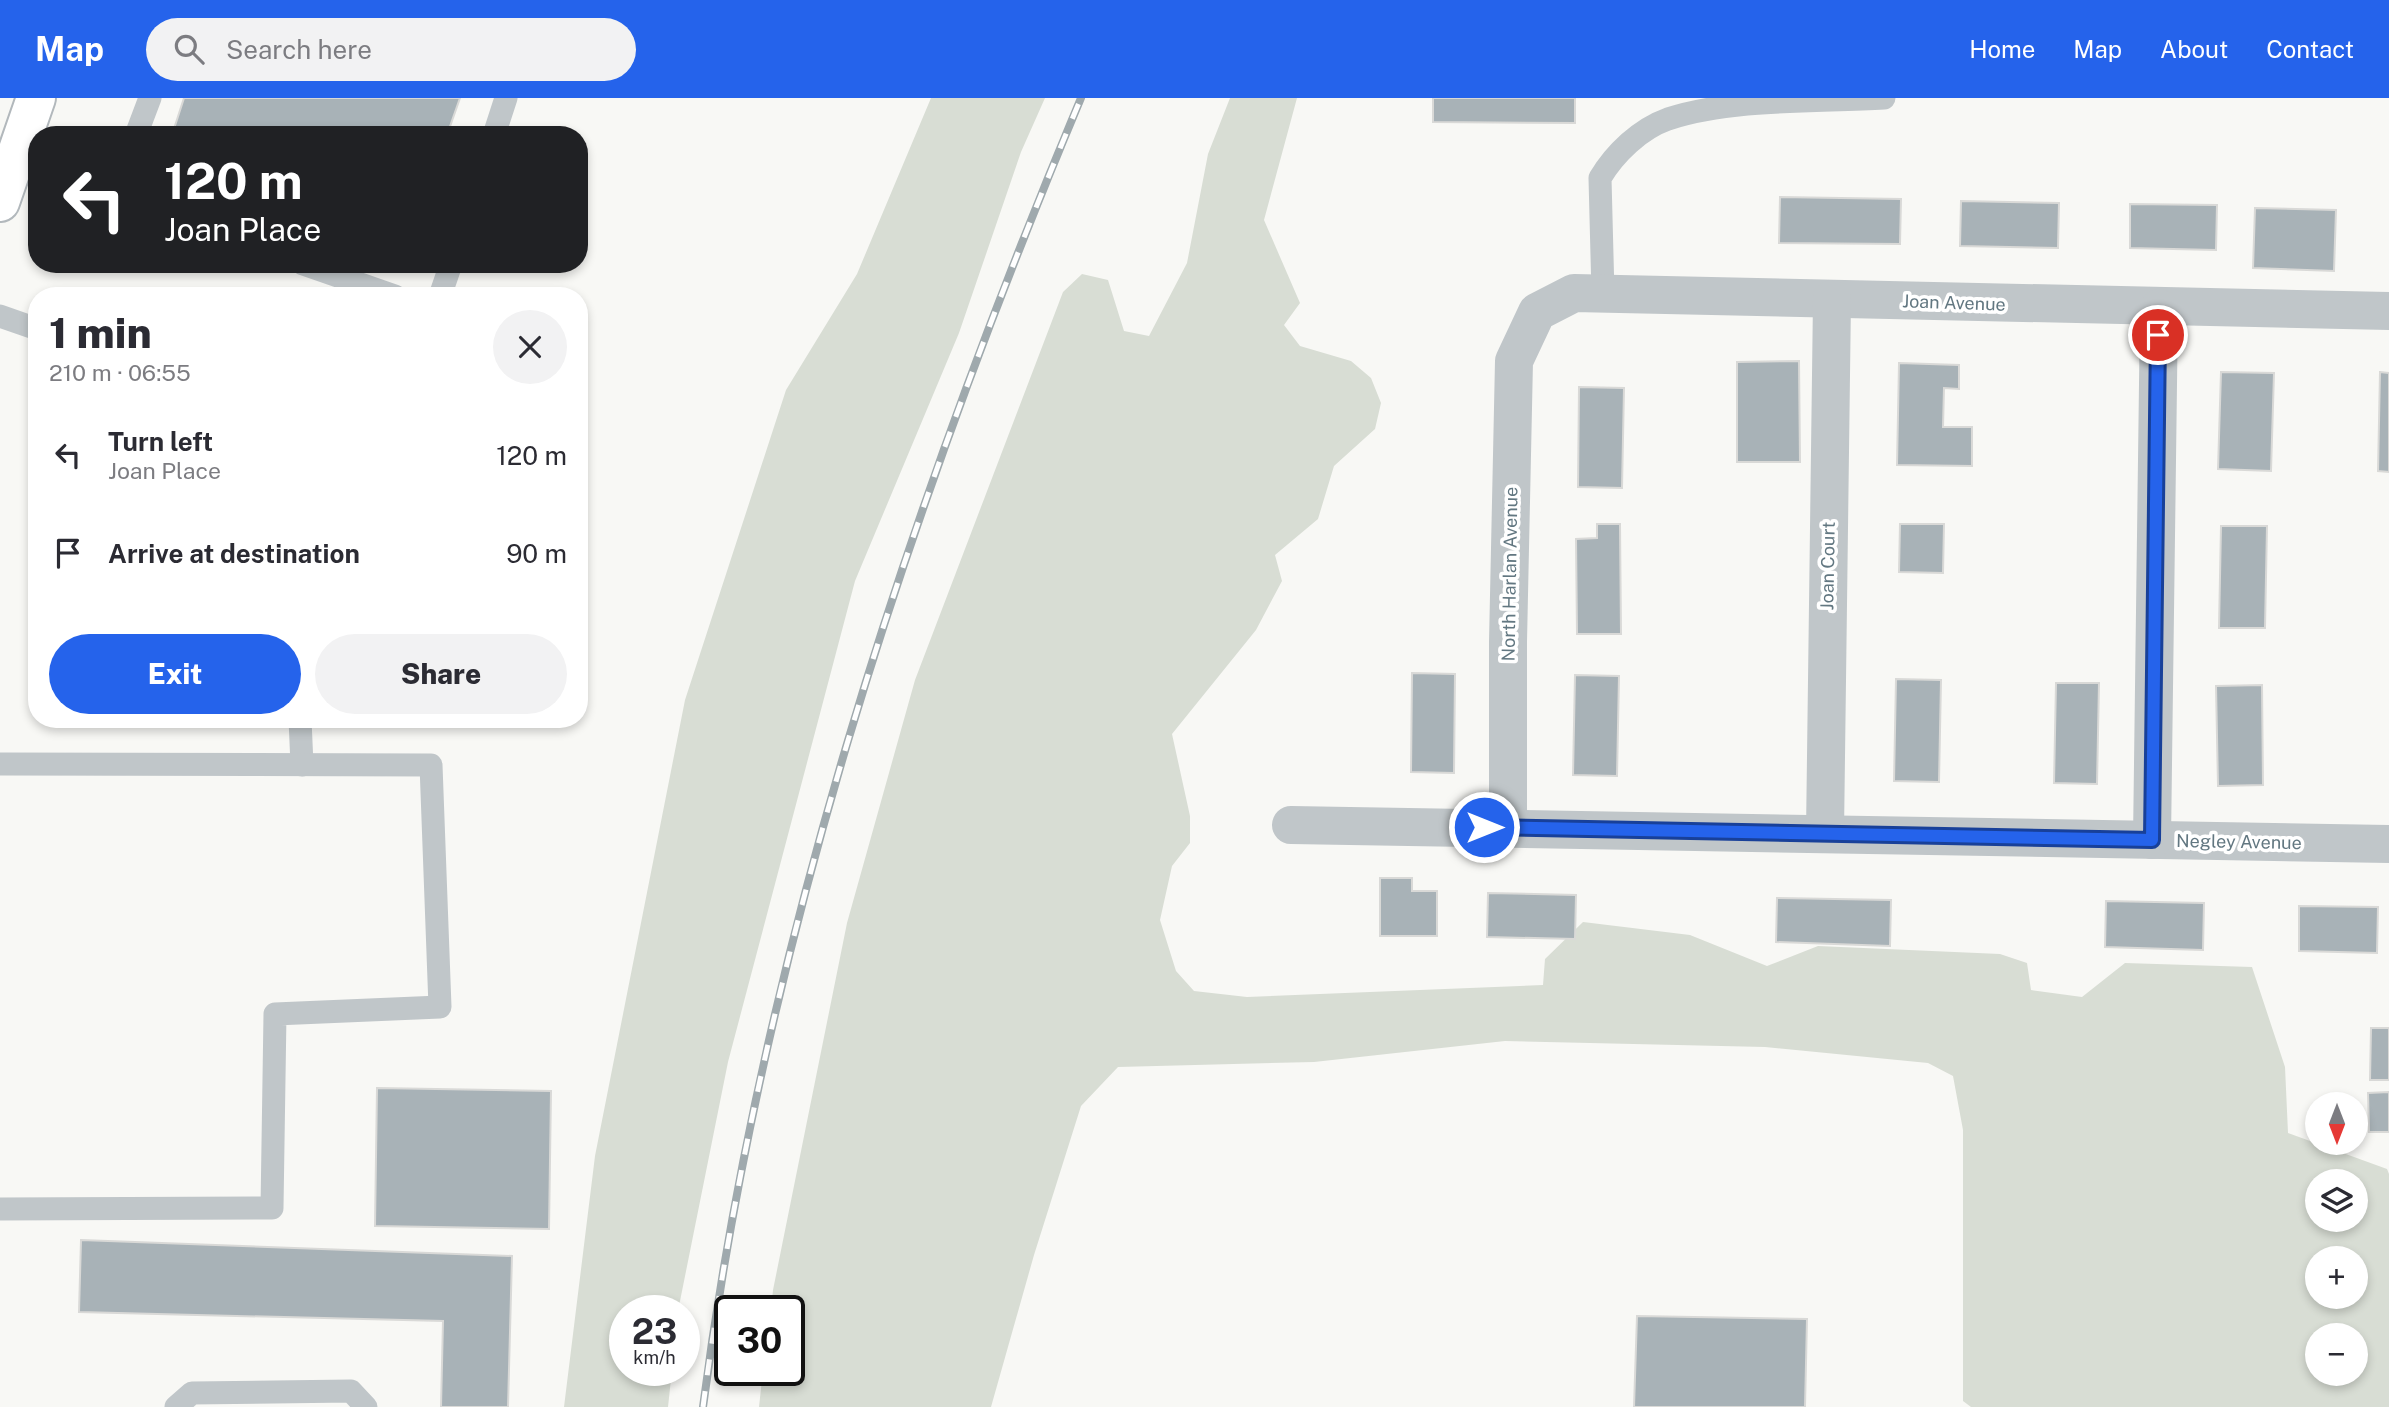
<!DOCTYPE html>
<html lang="en">
<head>
<meta charset="utf-8">
<style>
  body { margin:0; font-family:"Public Sans",sans-serif; background:#f2f2f3; color:#2b2b33; height:100vh; display:flex; flex-direction:column; font-size:26px; white-space:nowrap }
  * { box-sizing:border-box; margin:0 }
  p { font-size:23px; color:#7c7c81 }
  .icon { flex:none; width:38px; height:38px; fill:none; stroke:currentColor; stroke-width:2; stroke-linecap:round; stroke-linejoin:round }
  .map { position:relative; flex:1; overflow:hidden }
  .panel { position:absolute; left:28px; top:189px; width:560px; height:441px; display:flex; flex-direction:column; background:#fff; border-radius:28px; box-shadow:0 4px 10px #0003 }
  .panel>* { flex:none }
  .guide { position:absolute; left:28px; top:28px; width:560px; height:147px; border-radius:28px; box-shadow:0 4px 10px #0003; background:#202124; color:#fff; overflow:hidden }
  .needle { width:46px; rotate:180deg }
  .controls { position:absolute; left:2305px; top:994px; display:grid; gap:14px }
  .controls a { display:grid; place-items:center; width:63px; height:63px; border-radius:50%; background:#fff; box-shadow:0 4px 10px #0003; font-size:35px }
  .speed { position:absolute; left:609px; top:1197px; display:flex; gap:14px; font-size:35px; font-weight:700; text-align:center }
  .speed>* { display:grid; place-content:center; width:91px; height:91px; border-radius:50%; background:#fff; box-shadow:0 4px 10px #0003; line-height:1 }
  .speed small { font-size:18px; font-weight:400 }
  .speed .limit { border:4px solid #111; border-radius:10px; background:#fff; color:#111 }
  .pin { position:absolute; display:grid; place-items:center; width:60px; height:60px; color:#fff; margin:-30px; border:4px solid #fff; border-radius:50%; box-shadow:0 2px 7px #0007 }
  .me { position:absolute; width:77px; margin:-38px; rotate:90deg; stroke-linejoin:round; filter:drop-shadow(0 0 5px #0008) }
  .turn { display:flex; align-items:center; gap:24px; height:147px; padding:0 21px; font-size:32px }
  .turn .icon { width:91px; height:91px; stroke-width:2.5 }
  .turn b { display:block; font-size:49px; line-height:60px }
  .round { display:grid; place-items:center; flex:none; width:74px; height:74px; border-radius:37px; background:#f2f2f3 }
  .head { display:flex; align-items:center; justify-content:space-between; height:119px; padding:0 21px }
  h1 { font-size:42px; font-weight:800; line-height:52px }
  .primary-button { display:flex; gap:14px; margin-top:auto; padding:14px 21px }
  .primary-button a { flex:1; height:80px; border-radius:42px; background:#2563eb; color:#fff; font-size:28px; font-weight:800; line-height:80px; text-align:center }
  .primary-button a+a { background:#f2f2f3; color:#2b2b33 }
  ul { padding:0; list-style:none }
  li { display:flex; align-items:center; gap:21px; height:98px; padding:0 21px }
  li div { flex:1 }
  li b { display:block; font-size:26px }
  li em { font-style:normal }
  header { display:flex; align-items:center; gap:42px; box-sizing:border-box; height:98px; padding:0 35px; background:#2563eb; color:#fff }
  header strong { font-size:33px }
  nav { display:flex; gap:38px; margin-inline-start:auto; font-size:24px }
  .search { width:490px; height:63px; background:#f2f2f3; display:flex; align-items:center; gap:18px; box-sizing:border-box; padding:0 24px; border-radius:38px; color:#7c7c81; font-size:26px }
  .map>svg:first-child { display:block }
  .green { fill:#d8ddd4; fill-rule:evenodd }
  .building { fill:#a8b2b7; stroke:#d9d9d7; stroke-width:2 }
  .lines { fill:none; stroke-linecap:round; stroke-linejoin:round }
  .primary-casing { stroke:#b2b8bc; stroke-width:42 }
  .service { stroke:#c0c6c9; stroke-width:23 }
  .minor { stroke:#c0c6c9; stroke-width:38 }
  .primary { stroke:#fff; stroke-width:38 }
  .rail-casing { stroke:#9fa9ad; stroke-width:8 }
  .rail { stroke:#fff; stroke-width:5; stroke-dasharray:16; stroke-linecap:butt }
  .route-casing { stroke:#184099; stroke-width:18 }
  .route { stroke:#2563eb; stroke-width:12 }
  .labels { text-anchor:middle; stroke-width:7; stroke-linejoin:round; paint-order:stroke }
  .street-label { font-size:18px; fill:#627781; stroke:#fff }
</style>
</head>
<body>
<header>
<strong>Map</strong>
<div class="search"><svg class="icon" aria-label="search" viewBox="0 0 24 24"><circle cx="10" cy="10" r="6"/><path d="M15 15l6 6"/></svg>Search here</div>
<nav><a>Home</a><a>Map</a><a>About</a><a>Contact</a></nav>
</header>
<div class="map">
<svg width="2389" height="1309" viewBox="0 0 2389 1309">
  <rect width="100%" height="100%" fill="#f8f8f5"/>
  <g class="green">
    <polygon points="931,0 1045,0 1021,54 959,235 855,483 728,964 678,1213 625,1213 625,1272 672,1272 668,1309 564,1309 595,1058 685,602 786,292 857,176"/>
    <path d="M1230,0H1297L1264,122L1300,205L1284,227L1300,248L1351,263L1371,280L1381,305L1375,331L1334,368L1318,421L1275,457L1282,483L1256,532L1172,636L1190,718V745L1172,768L1160,822L1176,873L1194,893L1247,899L1543,887L1545,861L1583,824L1690,837L1767,868L1818,848L2000,856L2027,865L2031,892L2082,899L2125,865L2252,869L2285,969L2288,1035L2387,1071L2389,1076V1309H1971L1963,1303V1032L1953,978L1928,965L1765,949L1505,943L1314,964L1118,969L1081,1008L1034,1157L991,1309H759L763,1272H789V1213H771L773,1192L847,825L915,582L1063,194L1082,176L1108,182L1124,233L1149,238L1187,165L1208,56ZM2317,1083H2356V1122H2317ZM2317,1160H2356V1199H2317ZM2317,1237H2356V1276H2317Z"/>
  </g>
  <g class="building">
    <polygon points="184,0 460,0 447,37 172,37"/>
    <polygon points="1433,0 1575,0 1575,25 1433,24"/>
    <polygon points="1780,99 1901,101 1900,146 1779,145"/>
    <polygon points="1961,103 2059,105 2058,150 1960,148"/>
    <polygon points="2130,106 2217,107 2216,152 2130,150"/>
    <polygon points="2255,110 2336,112 2334,173 2253,170"/>
    <polygon points="1799,263 1800,364 1737,364 1737,264"/>
    <polygon points="1899,265 1959,267 1959,291 1944,290 1943,329 1972,329 1972,368 1897,367"/>
    <polygon points="2221,274 2274,275 2271,373 2218,371"/>
    <polygon points="2380,274 2389,275 2389,374 2378,373"/>
    <polygon points="1579,289 1624,290 1622,390 1578,389"/>
    <polygon points="1597,426 1620,426 1621,536 1577,536 1576,441 1597,440"/>
    <polygon points="1900,426 1944,426 1943,475 1899,474"/>
    <polygon points="2221,428 2267,428 2265,530 2219,530"/>
    <polygon points="1412,575 1455,576 1454,675 1411,674"/>
    <polygon points="1575,577 1619,578 1617,678 1573,677"/>
    <polygon points="1896,581 1941,582 1939,684 1894,683"/>
    <polygon points="2056,585 2099,585 2097,686 2054,685"/>
    <polygon points="2262,587 2263,687 2218,688 2216,588"/>
    <polygon points="1380,780 1412,780 1412,793 1437,793 1437,838 1380,838"/>
    <polygon points="1488,795 1576,797 1575,841 1487,839"/>
    <polygon points="1777,800 1891,802 1890,848 1776,844"/>
    <polygon points="2106,803 2204,805 2203,852 2105,849"/>
    <polygon points="2299,808 2378,809 2377,855 2299,853"/>
    <polygon points="2371,930 2389,930 2389,982 2370,982"/>
    <polygon points="377,990 551,993 549,1131 375,1128"/>
    <polygon points="2389,994 2389,1034 2369,1034 2368,995"/>
    <polygon points="81,1142 512,1158 508,1309 441,1309 443,1223 79,1214"/>
    <polygon points="1637,1218 1807,1221 1805,1309 1634,1309"/>
  </g>
  <g class="lines">
    <g class="primary-casing">
      <polyline id="primary" points="0,104 36,0"/>
    </g>
    <g class="service">
      <polyline points="136,37 150,0"/>
      <polyline points="494,37 506,0"/>
      <polyline points="303,166 395,198"/>
      <path d="M1603,196L1600,80C1615,55 1640,31 1668,21C1733,0 1816,4 1884,0"/>
      <polyline points="440,198 451,166"/>
      <polyline points="0,218 37,231"/>
      <polyline points="300,621 302,667"/>
      <polyline points="0,666 431,667 440,909 275,916 272,1110 0,1111"/>
      <polyline points="176,1309 192,1295 351,1293 366,1309"/>
    </g>
    <g class="minor">
      <polyline points="1291,727 2389,746"/>
      <polyline points="1508,728 1508,544 1514,263 1537,214 1574,195 2389,213"/>
      <polyline points="1825,735 1832,201"/>
      <polyline points="2152,742 2159,210"/>
    </g>
    <use href="#primary" class="primary"/>
    <g class="rail-casing">
      <path id="rail" d="M703,1309C762,856 905,420 1081,0"/>
    </g>
    <use href="#rail" class="rail"/>
  </g>
  <g class="lines">
    <g class="route-casing">
      <polyline id="route" points="1484,729 2152,742 2158,237"/>
    </g>
    <use href="#route" class="route"/>
  </g>
  <g class="labels">
    <g class="street-label">
      <text transform="translate(1954 205) rotate(2)" y="6">Joan Avenue</text>
      <text transform="translate(1828 468) rotate(-89)" y="6">Joan Court</text>
      <text transform="translate(1510 476) rotate(-89)" y="6">North Harlan Avenue</text>
      <text transform="translate(2239 744) rotate(1)" y="6">Negley Avenue</text>
    </g>
  </g>
</svg>
<div class="controls">
<a><svg class="needle" viewBox="-14 -14 28 28"><path d="M0-13l5 13h-10z" fill="#e53935"/><path d="M0 13l5-13h-10z" fill="#7c7c81"/></svg></a>
<a><svg class="icon" aria-label="layers" viewBox="0 0 24 24"><path d="M12 4l9 5-9 5-9-5zM3 14l9 5 9-5"/></svg></a>
<a>+</a>
<a>−</a>
</div>
<div class="speed"><div>23<small>km/h</small></div><div class="limit">30</div></div>
<div class="pin" style="left:2158px;top:237px;background:#d93025"><svg class="icon" aria-label="arrive" viewBox="0 0 24 24"><path d="M6 21V4h12l-3 4 3 4H6"/></svg></div>
<svg class="me" style="left:1484px;top:729px" viewBox="-20 -20 40 40"><circle r="17" fill="#2563eb" stroke="#fff" stroke-width="3"/><path d="M0-11L8 9 0 5-8 9z" fill="#fff"/></svg>
<div class="guide">
<div class="turn"><svg class="icon" aria-label="left" viewBox="0 0 24 24"><path d="M17 20v-9H6M10 6l-5 5 5 5"/></svg><div><b>120 m</b>Joan Place</div></div>
</div>
<section class="panel">
<div class="head"><div><h1>1 min</h1><p>210 m · 06:55</p></div><a class="round"><svg class="icon" aria-label="close" viewBox="0 0 24 24"><path d="M6 6l12 12M18 6L6 18"/></svg></a></div>
<ul>
<li><svg class="icon" aria-label="left" viewBox="0 0 24 24"><path d="M17 20v-9H6M10 6l-5 5 5 5"/></svg><div><b>Turn left</b><p>Joan Place</p></div><em>120 m</em></li>
<li><svg class="icon" aria-label="arrive" viewBox="0 0 24 24"><path d="M6 21V4h12l-3 4 3 4H6"/></svg><div><b>Arrive at destination</b></div><em>90 m</em></li>
</ul>
<div class="primary-button"><a>Exit</a><a>Share</a></div>
</section>
</div>
</body>
</html>
